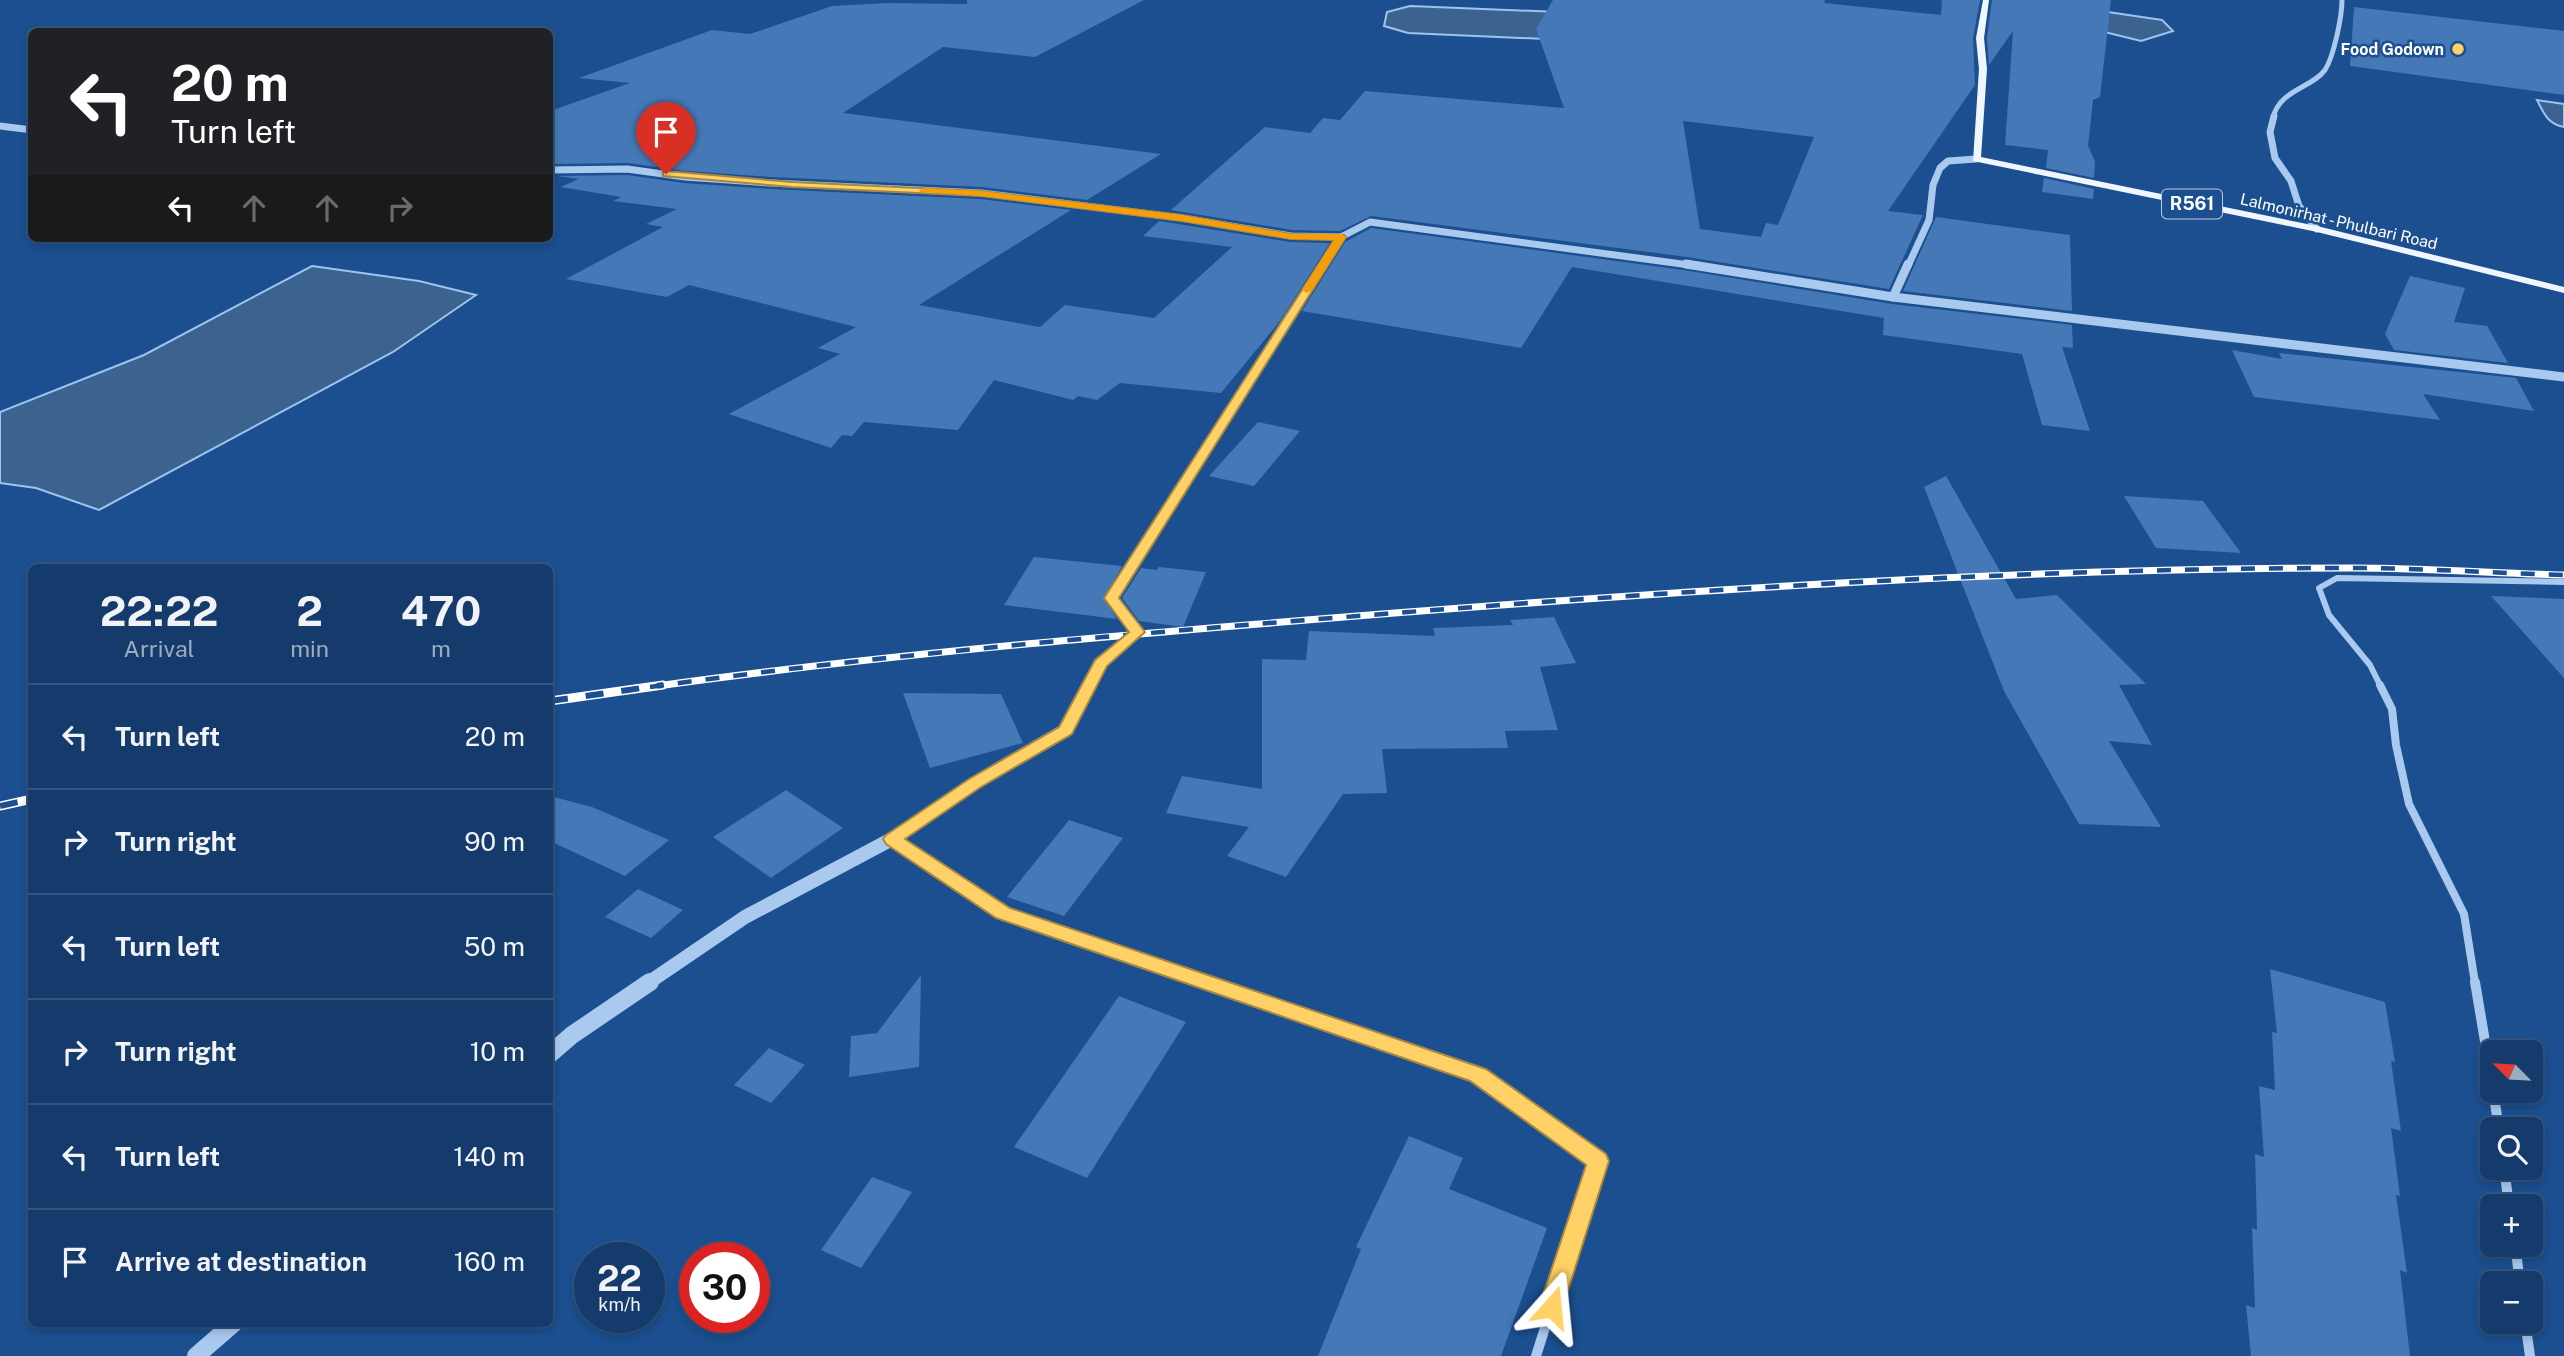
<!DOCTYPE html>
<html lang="en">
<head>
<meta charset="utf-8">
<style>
  body { margin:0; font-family:"Public Sans",sans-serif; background:#214673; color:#f1f3f6; height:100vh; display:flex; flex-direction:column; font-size:26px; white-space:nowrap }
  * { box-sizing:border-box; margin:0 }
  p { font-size:23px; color:#9dadc1 }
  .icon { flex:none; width:38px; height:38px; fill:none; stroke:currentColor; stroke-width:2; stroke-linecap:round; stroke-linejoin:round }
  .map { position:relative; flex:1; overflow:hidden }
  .details { position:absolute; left:28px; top:564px; width:525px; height:763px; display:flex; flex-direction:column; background:#143b6b; border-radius:10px; box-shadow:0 4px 10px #0003,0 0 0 2px #33557e }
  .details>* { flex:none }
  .guide { position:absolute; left:28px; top:28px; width:525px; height:214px; border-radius:10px; box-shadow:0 4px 10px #0003,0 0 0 2px #33557e; background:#202124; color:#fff; overflow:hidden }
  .needle { width:46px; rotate:294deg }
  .fabs { position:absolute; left:2480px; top:1040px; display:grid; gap:14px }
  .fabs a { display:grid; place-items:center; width:63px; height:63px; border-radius:10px; background:#143b6b; box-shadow:0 4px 10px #0003,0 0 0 2px #33557e; font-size:35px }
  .speed { position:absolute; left:574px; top:1242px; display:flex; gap:14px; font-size:35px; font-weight:700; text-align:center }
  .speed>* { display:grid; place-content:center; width:91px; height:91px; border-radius:50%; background:#143b6b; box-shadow:0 4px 10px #0003,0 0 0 2px #33557e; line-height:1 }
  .speed small { font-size:18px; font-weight:400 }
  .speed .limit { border:10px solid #d22; background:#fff; color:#111 }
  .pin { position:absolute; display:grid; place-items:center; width:60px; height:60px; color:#fff; margin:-72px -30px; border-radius:50% 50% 50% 0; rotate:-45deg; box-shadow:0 0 7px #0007 }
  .pin .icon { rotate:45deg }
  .me { position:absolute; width:77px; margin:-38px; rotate:18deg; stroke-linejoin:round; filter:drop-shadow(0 0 5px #0008) }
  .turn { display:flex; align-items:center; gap:24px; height:147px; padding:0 28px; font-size:32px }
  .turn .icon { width:91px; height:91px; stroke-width:2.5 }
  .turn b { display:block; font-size:49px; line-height:60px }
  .lanes { display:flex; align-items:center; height:66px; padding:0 28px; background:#0003; justify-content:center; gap:35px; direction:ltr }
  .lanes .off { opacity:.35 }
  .eta { display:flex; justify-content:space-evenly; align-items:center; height:119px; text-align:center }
  .eta b { font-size:42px; font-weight:700; line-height:49px }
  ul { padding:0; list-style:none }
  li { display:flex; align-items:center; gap:21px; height:105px; padding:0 28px; border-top:2px solid #33557e }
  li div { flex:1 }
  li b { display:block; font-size:26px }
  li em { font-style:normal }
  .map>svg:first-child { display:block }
  .water { fill:#3c6290; stroke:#9cc4f0; stroke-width:2 }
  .building { fill:#4478b7; fill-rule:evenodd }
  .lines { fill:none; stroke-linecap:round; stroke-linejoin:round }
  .minor-far2 { stroke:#a9c9ee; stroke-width:6 }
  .minor-far1 { stroke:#a9c9ee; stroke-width:8 }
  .minor { stroke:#a9c9ee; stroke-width:10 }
  .tertiary-far5 { stroke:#a9c9ee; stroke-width:5 }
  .tertiary-far4 { stroke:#a9c9ee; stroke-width:7 }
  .tertiary-far3 { stroke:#a9c9ee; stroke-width:9 }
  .tertiary-far2 { stroke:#a9c9ee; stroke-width:11 }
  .tertiary-far1 { stroke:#a9c9ee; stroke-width:14 }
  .tertiary { stroke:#a9c9ee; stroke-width:18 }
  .primary { fill:#f0f6ff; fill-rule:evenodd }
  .rail-far1-casing { stroke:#fff; stroke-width:7 }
  .rail-casing { stroke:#fff; stroke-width:9 }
  .rail-far1 { stroke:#1b4f8f; stroke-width:4.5; stroke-dasharray:14; stroke-linecap:butt }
  .rail { stroke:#1b4f8f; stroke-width:6; stroke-dasharray:18; stroke-linecap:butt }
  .route { fill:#ffd166; stroke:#a68842; stroke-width:2 }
  .slow { fill:#f59e0b }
  .poi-dot { fill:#ffd166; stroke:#1b4f8f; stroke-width:2.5 }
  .labels { text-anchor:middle; stroke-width:5; stroke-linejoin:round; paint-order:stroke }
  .far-poi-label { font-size:16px; font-weight:bold; fill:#fff; stroke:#1b4f8f; text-anchor:end }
  .far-street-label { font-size:16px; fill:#fff; stroke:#1b4f8f }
  .shield { fill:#1b4f8f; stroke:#bbcadd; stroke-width:2 }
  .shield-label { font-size:18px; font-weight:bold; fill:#fff }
</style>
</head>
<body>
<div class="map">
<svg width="2564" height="1356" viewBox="0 0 2564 1356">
  <rect width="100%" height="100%" fill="#1b4f8f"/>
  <g class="water">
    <polygon points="1410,6 1558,12 1567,40 1408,33 1384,26 1387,12"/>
    <polygon points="2101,11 2162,20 2173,31 2141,41 2080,26"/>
    <path d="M2537,100L2564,104V127C2548,124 2544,114 2537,100Z"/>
    <polygon points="312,266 419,281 476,295 393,352 99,510 36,488 0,483 0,412 144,355"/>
  </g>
  <g class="building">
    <polygon points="967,0 1144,0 1035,57 943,47 843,113 1161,154 1087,200 981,187 771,177 686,171 628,163 550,164 550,111 630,83 579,78 712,30 750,34 832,6 887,3 967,4"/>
    <path d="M1553,0H1825L1824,3L1941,15L1942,0H1980L1973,38L1975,85L1888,211L1923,215L1889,289L1687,257L1371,216L1340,231L1292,230L1171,210L1265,127L1310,133L1323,118L1340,120L1365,91L1564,108L1536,29ZM1683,121L1814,137L1778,225L1766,223L1761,237L1700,229Z"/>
    <polygon points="1992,0 2111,0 2100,97 2093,100 2088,146 2095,161 2094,178 2046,168 2048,150 2005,145 2013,31 1989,65 1987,38"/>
    <polygon points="2354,7 2564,31 2564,95 2350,66"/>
    <polygon points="627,175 684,183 771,189 980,199 1071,210 919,305 1040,327 1065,305 1154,318 1232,247 1143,236 1159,221 1290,242 1330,243 1280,321 1221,393 1120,383 1097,400 1078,396 1073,400 994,380 958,430 864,422 852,436 842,435 831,448 729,414 840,354 818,348 856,327 689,285 667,297 566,279 663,227 646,224 677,209 613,201 621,197 561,187 579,179 557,176"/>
    <polygon points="2044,178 2094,189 2093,199 2042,192"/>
    <polygon points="1936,217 2070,235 2072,311 1903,291"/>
    <polygon points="1371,228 1683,270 1892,304 2072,325 2073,348 2062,347 2090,431 2042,425 2022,354 1883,335 1884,318 1572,267 1521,348 1302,311 1345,242"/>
    <polygon points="2410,276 2465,288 2454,322 2487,326 2508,363 2394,350 2385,334"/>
    <polygon points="2232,350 2282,359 2279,353 2516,378 2534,411 2423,394 2440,420 2254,397"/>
    <polygon points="1258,422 1300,431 1254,486 1209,476"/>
    <polygon points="1946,476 2016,599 2057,595 2146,684 2119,685 2152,745 2109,741 2161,827 2079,824 2004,691 1924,487"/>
    <polygon points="2124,496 2203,501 2241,553 2156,548"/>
    <polygon points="1034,557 1122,566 1104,598 1117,619 1004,605"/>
    <polygon points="1159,567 1206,572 1183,627 1139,621 1122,598 1141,568 1157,570"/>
    <polygon points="2491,596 2564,599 2564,678"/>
    <polygon points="1554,617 1576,663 1540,667 1558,730 1505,731 1508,748 1382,749 1387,793 1343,794 1286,877 1227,856 1249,827 1166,813 1182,776 1262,789 1262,659 1306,660 1309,631 1435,636 1433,628 1513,625 1510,620"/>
    <polygon points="903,693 1001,694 1023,743 930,768"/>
    <polygon points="786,790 843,828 771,878 713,837"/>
    <polygon points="550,796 592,807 669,840 625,876 550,841"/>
    <polygon points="1069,820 1123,838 1064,916 1007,897"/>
    <polygon points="638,889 683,910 651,938 605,917"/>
    <polygon points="2270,969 2385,1002 2395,1062 2391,1061 2401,1131 2391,1128 2400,1196 2396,1195 2407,1273 2400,1270 2410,1356 2251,1356 2246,1305 2255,1308 2252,1228 2257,1230 2255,1154 2264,1157 2259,1086 2275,1090 2272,1032 2277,1033"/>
    <polygon points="921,975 919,1067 849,1077 851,1036 877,1033"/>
    <polygon points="1119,996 1186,1022 1087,1178 1014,1147"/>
    <polygon points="769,1048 805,1065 771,1103 734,1085"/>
    <polygon points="1409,1136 1463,1158 1449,1189 1547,1228 1501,1356 1318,1356 1361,1249 1356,1247"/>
    <polygon points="872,1177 912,1192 861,1268 821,1250"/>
  </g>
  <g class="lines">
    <polyline class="minor-far2" points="2381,687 2370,665 2329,615 2319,588 2337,578 2564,582"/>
    <g class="minor-far1">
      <polyline points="2380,685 2392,709 2396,745 2409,804 2464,914 2475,983"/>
      <polyline points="892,839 1003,913 1209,983"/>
    </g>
    <g class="minor">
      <polyline points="1204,982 1478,1075 1598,1161 1536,1356"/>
      <polyline points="2475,982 2492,1083"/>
      <polyline points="2493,1090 2499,1129"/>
      <polyline points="2504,1167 2509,1206"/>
      <polyline points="2515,1244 2520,1283"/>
      <polyline points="2525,1321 2530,1356"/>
    </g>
    <path class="tertiary-far5" d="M2273,118C2279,90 2312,88 2325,70C2334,56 2342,16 2342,0"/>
    <g class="tertiary-far4">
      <polyline points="2274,116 2270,132 2275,158 2291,181 2299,206 2317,229"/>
      <polyline points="0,126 32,130"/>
      <polyline points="550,170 627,169 685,177 771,183 981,193 1182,218 1291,236 1341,237 1370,222 1697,266"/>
      <polyline points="1323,266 1341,237"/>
      <polyline points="1908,266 1929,220 1933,185 1940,168 1948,161 1976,159"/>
    </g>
    <g class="tertiary-far3">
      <polyline points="1686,264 1893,297 2564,377"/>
      <polyline points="1893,297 1908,264"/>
      <polyline points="1205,452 1324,264"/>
    </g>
    <polyline class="tertiary-far2" points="1088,687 1100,664 1137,632 1112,598 1206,450"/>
    <polyline class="tertiary-far1" points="648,983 745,917 892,839 975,783 1066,730 1089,685"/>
    <g class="tertiary">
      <polyline points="550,1054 572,1035 650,982"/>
      <polyline points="196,1356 234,1323"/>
    </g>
    <polygon class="primary" points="1983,0 1989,0 1984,38 1987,69 1981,157 2317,226 2564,287 2564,293 2317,232 1973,161 1979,69 1976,38"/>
    <g class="rail-far1-casing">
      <path id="rail-far1" d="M650,687C901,652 1155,632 1408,612C1722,588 2037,568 2352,568C2423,568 2493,573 2564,575"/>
    </g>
    <g class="rail-casing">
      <g id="rail">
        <polyline points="550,701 663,685"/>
        <polyline points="0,806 32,799"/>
      </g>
    </g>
    <use href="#rail-far1" class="rail-far1"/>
    <use href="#rail" class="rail"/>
  </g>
  <polygon class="route" points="666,171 792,182 981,191 1182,215 1291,234 1344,235 1346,237 1119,598 1145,632 1107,666 1072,734 981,787 905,839 1010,908 1486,1069 1606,1154 1609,1161 1560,1316 1552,1319 1543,1316 1539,1307 1586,1165 1470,1081 996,918 886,844 883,839 886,835 969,779 1059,727 1095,660 1129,632 1104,598 1334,240 1291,239 1182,221 981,196 792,187 663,176 663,172"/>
  <polygon class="slow" points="924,188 981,191 1182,215 1291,234 1341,234 1346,237 1312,290 1307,293 1302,290 1334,240 1291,239 1182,221 981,196 920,192 919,191"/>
  <circle class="poi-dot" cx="2458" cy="49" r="7"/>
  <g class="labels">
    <g class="far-poi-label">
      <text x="2444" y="55">Food Godown</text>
    </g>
    <g class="far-street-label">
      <text transform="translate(2339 221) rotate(13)" y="6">Lalmonirhat - Phulbari Road</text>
    </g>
    <rect class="shield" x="2162" y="189.5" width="60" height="29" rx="5"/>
    <g class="shield-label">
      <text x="2192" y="210">R561</text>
    </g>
  </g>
</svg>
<div class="fabs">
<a><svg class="needle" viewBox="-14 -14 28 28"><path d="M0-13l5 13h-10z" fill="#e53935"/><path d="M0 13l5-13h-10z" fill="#9dadc1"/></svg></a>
<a><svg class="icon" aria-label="search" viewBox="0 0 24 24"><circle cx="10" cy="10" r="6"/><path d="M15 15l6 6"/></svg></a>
<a>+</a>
<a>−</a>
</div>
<div class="speed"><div>22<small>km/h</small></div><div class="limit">30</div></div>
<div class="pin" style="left:666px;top:174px;background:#d93025"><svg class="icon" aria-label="arrive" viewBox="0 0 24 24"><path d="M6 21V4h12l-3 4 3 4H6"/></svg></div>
<svg class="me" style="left:1552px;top:1307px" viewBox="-20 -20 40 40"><path d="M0-17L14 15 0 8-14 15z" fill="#ffd166" stroke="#fff" stroke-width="4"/></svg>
<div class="guide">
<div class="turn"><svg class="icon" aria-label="left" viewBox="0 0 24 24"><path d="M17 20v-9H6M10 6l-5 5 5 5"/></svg><div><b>20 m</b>Turn left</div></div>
<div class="lanes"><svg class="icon" aria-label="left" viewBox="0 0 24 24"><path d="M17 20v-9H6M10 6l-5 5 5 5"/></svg><svg class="icon off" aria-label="ahead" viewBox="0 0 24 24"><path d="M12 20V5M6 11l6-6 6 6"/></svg><svg class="icon off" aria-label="ahead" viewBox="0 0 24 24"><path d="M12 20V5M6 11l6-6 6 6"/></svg><svg class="icon off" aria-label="right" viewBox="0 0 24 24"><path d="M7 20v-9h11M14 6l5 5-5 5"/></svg></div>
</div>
<section class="details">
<div class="eta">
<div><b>22:22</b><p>Arrival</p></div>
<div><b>2</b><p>min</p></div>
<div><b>470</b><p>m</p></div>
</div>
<ul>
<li><svg class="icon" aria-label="left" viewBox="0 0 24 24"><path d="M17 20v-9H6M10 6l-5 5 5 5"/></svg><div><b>Turn left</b></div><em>20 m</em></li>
<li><svg class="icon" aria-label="right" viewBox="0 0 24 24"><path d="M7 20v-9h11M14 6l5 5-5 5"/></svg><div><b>Turn right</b></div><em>90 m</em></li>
<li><svg class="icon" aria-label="left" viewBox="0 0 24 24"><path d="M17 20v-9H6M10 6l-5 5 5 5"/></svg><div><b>Turn left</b></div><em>50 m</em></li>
<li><svg class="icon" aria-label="right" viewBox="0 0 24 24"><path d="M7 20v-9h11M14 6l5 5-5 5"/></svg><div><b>Turn right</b></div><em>10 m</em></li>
<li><svg class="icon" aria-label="left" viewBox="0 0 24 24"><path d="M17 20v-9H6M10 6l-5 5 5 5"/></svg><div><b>Turn left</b></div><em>140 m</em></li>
<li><svg class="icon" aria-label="arrive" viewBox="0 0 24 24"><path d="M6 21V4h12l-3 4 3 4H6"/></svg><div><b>Arrive at destination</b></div><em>160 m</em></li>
</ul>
</section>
</div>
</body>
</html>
